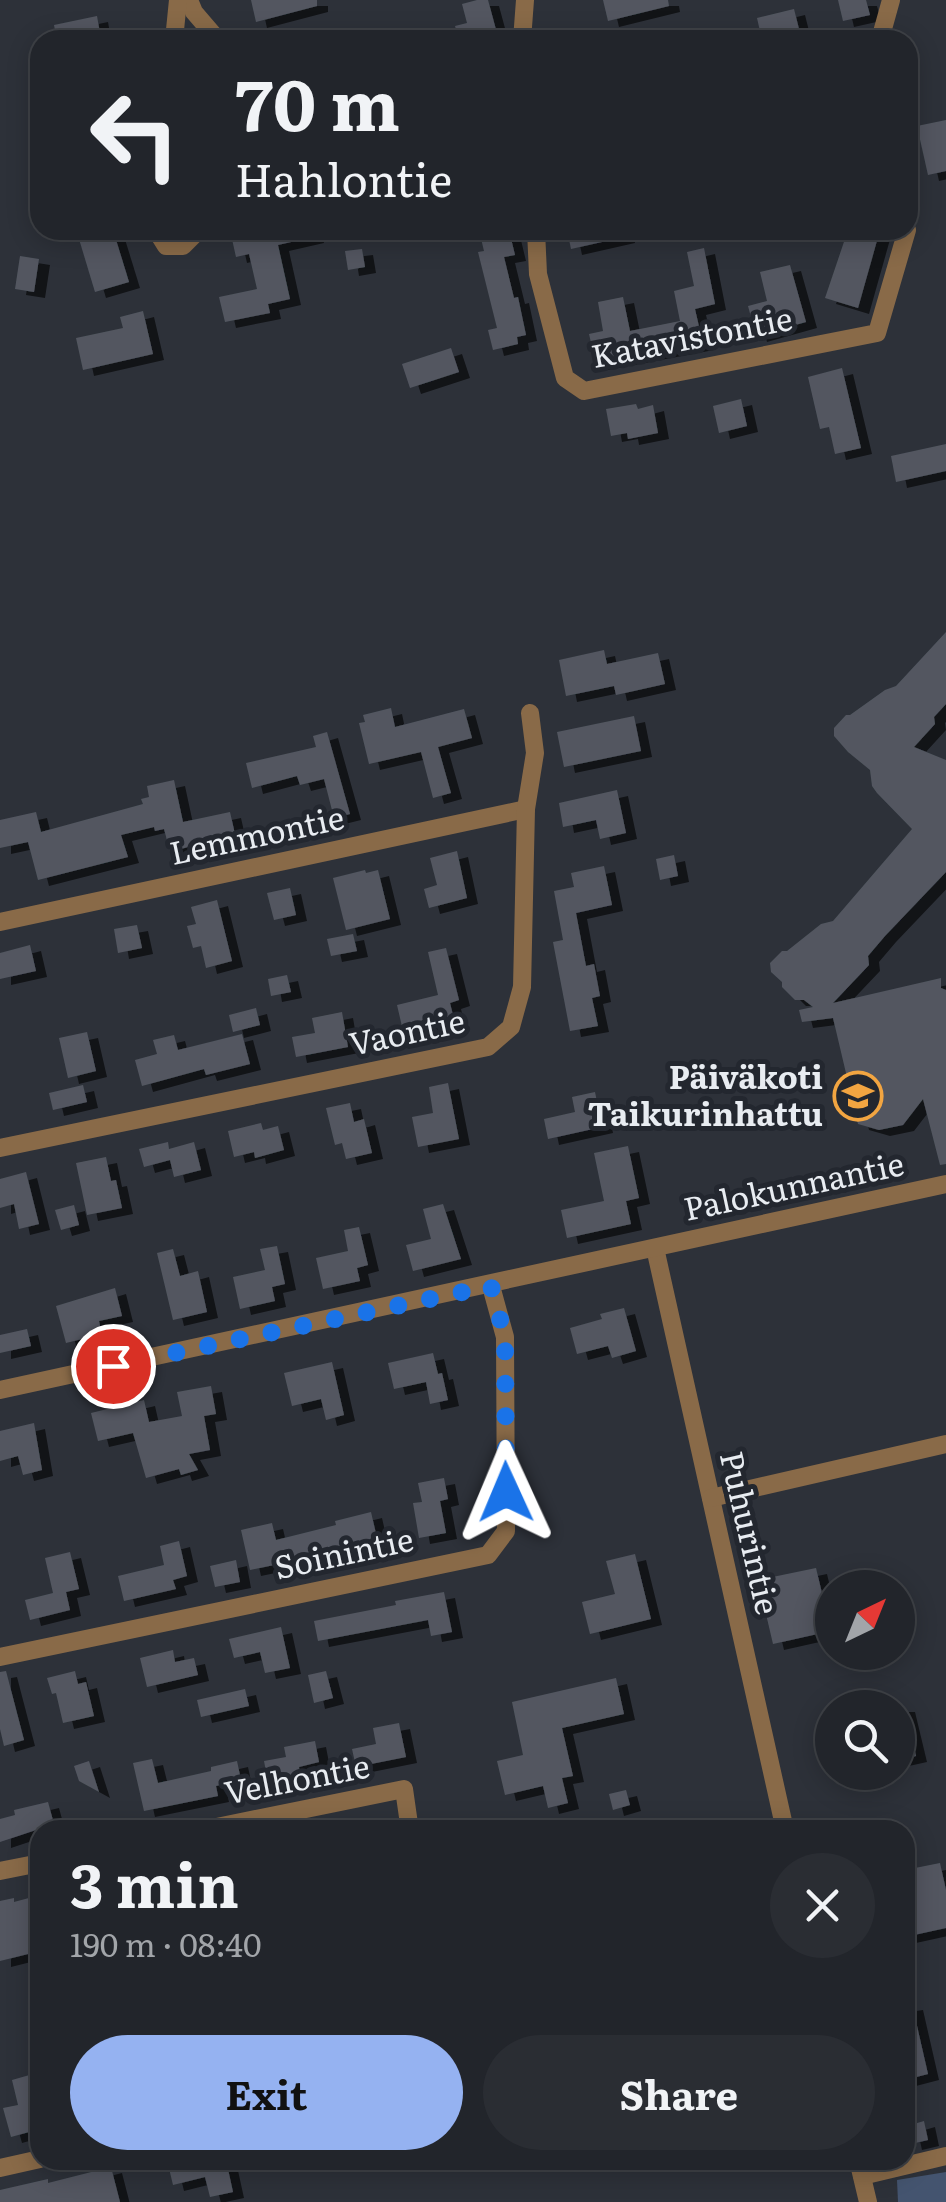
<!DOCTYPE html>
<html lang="en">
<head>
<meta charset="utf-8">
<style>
  body { margin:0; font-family:Literata,serif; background:#2a2d33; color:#f1f3f6; height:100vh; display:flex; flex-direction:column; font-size:38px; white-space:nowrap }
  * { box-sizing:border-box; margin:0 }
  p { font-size:32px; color:#a2a5a9 }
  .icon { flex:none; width:55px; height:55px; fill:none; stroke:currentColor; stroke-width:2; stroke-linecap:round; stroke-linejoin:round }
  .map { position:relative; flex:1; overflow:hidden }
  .drawer { position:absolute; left:30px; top:1820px; width:885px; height:350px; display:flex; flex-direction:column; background:#22252b; border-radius:30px; box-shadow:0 5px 25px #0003,0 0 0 2px #3f4247 }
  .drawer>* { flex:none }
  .hud { position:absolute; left:30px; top:30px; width:888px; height:210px; border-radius:30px; box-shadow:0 5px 25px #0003,0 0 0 2px #3f4247; background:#22252b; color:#f1f3f6; overflow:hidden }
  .needle { width:65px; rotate:43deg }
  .controls { position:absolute; left:815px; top:1570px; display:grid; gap:20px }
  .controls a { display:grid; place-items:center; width:100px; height:100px; border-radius:50%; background:#22252b; box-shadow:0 5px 25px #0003,0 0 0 2px #3f4247; font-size:50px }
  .pin { position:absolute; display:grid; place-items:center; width:85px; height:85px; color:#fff; margin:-42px; border:5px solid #fff; border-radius:50%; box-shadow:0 2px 10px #0007 }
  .me { position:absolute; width:110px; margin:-55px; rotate:359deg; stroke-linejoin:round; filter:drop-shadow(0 0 8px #0008) }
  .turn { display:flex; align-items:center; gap:35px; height:210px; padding:0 40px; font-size:45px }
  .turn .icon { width:130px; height:130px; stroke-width:2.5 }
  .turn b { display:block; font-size:70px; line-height:85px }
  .round { display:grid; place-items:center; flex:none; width:105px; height:105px; border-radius:52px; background:#2a2d33 }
  .head { display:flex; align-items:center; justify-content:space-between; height:170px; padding:0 40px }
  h1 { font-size:60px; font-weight:700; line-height:75px }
  .primary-button { display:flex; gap:20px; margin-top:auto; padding:20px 40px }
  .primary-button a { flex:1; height:115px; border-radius:60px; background:#95b2f1; color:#111; font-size:40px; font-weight:700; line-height:115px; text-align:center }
  .primary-button a+a { background:#2a2d33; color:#f1f3f6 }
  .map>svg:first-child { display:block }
  .green { fill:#44546f }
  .building { fill:#525760; filter:url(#shadow) }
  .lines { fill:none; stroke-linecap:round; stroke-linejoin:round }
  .minor { stroke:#896a48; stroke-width:18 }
  .route { stroke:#1a73e8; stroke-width:18; stroke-dasharray:0 32.4 }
  .labels { text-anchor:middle; stroke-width:10; stroke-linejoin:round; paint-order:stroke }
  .street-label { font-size:32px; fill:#e8ecf1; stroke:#23272f }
  .poi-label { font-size:32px; font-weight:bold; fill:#e8ecf1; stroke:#23272f; text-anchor:end }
</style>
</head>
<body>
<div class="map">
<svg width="946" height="2202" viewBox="0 0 946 2202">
  <defs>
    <filter id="shadow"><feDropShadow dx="11" dy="6" stdDeviation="0" flood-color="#0009"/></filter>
  </defs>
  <rect width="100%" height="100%" fill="#2d3139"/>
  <polygon class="green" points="946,2172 946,2202 898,2202 897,2180"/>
  <g class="building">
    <polygon points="251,0 317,0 317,6 256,22"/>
    <polygon points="477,0 488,0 498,37 459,40 455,26 467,23 462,4"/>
    <polygon points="603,0 668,0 669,6 608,21"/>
    <polygon points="838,0 866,0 870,15 843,21"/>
    <polygon points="794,9 800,33 762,40 757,18"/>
    <polygon points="97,16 100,33 57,40 54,25"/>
    <polygon points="946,120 946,171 928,175 917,126"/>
    <polygon points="113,230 129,282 95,292 79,239"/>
    <polygon points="230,230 312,230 313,237 278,245 290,299 268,304 270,313 225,322 219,297 257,289 249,254 236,257"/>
    <polygon points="479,230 509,230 515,255 504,257 514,298 518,297 526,335 517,337 518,344 493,350 488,330 497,328 478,252 484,251"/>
    <polygon points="567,230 623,230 624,237 571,249"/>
    <polygon points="848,230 880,230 858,308 825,298"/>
    <polygon points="704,248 715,304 695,309 703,344 596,364 589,334 603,331 598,302 623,297 630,331 680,321 674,291 694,286 687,252"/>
    <polygon points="362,249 365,267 348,270 345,251"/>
    <polygon points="20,256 39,259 34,292 15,289"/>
    <polygon points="790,265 806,322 756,336 748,306 767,301 760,272"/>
    <polygon points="143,311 153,354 83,370 76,338 123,328 120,317"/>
    <polygon points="451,348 459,372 410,388 402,364"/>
    <polygon points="842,368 861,448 835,454 829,427 820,429 808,377"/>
    <polygon points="741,399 747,426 719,433 713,406"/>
    <polygon points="636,404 638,409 653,405 658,433 628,439 627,433 611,436 606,409"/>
    <polygon points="946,444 946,471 896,482 891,456"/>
    <polygon points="946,632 946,704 934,717 935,724 914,747 946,760 946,872 885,936 868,956 869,965 833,1003 941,978 941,988 946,990 946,1164 940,1165 923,1099 903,1125 879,1130 858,1124 833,1018 802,1022 799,1010 813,1007 804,1000 795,1000 782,987 782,982 771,972 770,963 782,951 787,951 821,924 833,921 912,829 877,793 872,786 870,770 848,752 834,736 834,728 846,715 850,715 885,690 896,686"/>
    <polygon points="604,650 607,664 658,653 665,684 616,695 614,686 566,696 559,660"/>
    <polygon points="391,708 395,727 464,709 472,738 438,747 451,793 433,798 421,752 369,764 359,723 365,722 363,715"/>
    <polygon points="634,716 641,751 564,767 557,732"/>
    <polygon points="327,732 350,814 334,818 324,779 300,785 297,776 252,788 246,763 316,747 313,736"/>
    <polygon points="174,780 183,822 230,812 235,834 170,852 164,829 155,831 154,827 121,835 128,857 38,880 28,842 0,848 0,820 36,812 41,832 143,804 141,799 149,797 147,786"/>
    <polygon points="617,790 626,833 600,839 596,820 563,827 559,803"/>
    <polygon points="457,851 467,898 429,908 424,889 437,885 430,858"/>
    <polygon points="674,855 678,876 660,880 656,859"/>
    <polygon points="604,866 612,905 576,913 586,966 594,964 600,996 592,998 598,1026 570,1031 553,942 563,940 554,891 574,887 571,873"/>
    <polygon points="365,870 366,873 378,870 390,919 346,930 333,878"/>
    <polygon points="290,888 296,915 274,920 267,893"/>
    <polygon points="217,900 232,961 206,968 201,946 193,948 187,926 196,924 191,907"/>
    <polygon points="137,925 142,948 118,953 114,929"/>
    <polygon points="353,934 357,951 331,956 327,939"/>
    <polygon points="30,945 36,971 0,979 0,953"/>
    <polygon points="446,948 459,1000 450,1003 455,1023 404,1035 397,1005 438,995 428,952"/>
    <polygon points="287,975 291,992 271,996 268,979"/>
    <polygon points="256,1008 260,1025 233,1032 229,1015"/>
    <polygon points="342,1012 348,1047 296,1057 292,1037 315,1033 312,1018"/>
    <polygon points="87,1032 96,1071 68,1078 59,1038"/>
    <polygon points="242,1034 250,1064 206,1075 204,1069 142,1086 135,1060 157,1054 153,1040 174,1035 178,1050"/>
    <polygon points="448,1083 459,1139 418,1147 412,1117 433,1113 429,1087"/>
    <polygon points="83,1085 87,1102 53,1110 49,1093"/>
    <polygon points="595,1092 602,1127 548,1139 544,1119 575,1112 572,1097"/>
    <polygon points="350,1103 354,1122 364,1119 372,1153 346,1159 342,1143 335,1145 326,1108"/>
    <polygon points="261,1123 263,1130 278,1126 284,1150 255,1158 254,1152 234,1157 228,1131"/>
    <polygon points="168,1142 169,1149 194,1142 201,1170 174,1177 170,1160 144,1167 139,1149"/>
    <polygon points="628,1146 639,1198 626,1201 631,1224 567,1238 561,1210 604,1201 594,1153"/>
    <polygon points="106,1157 111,1181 116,1180 122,1208 87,1215 76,1163"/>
    <polygon points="26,1172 39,1224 19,1229 14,1204 0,1208 0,1179"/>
    <polygon points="443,1204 461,1259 413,1271 406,1245 431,1239 423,1209"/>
    <polygon points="74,1205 79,1225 61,1230 55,1210"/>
    <polygon points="359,1227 368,1265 357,1268 360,1281 323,1289 316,1258 348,1251 344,1230"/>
    <polygon points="277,1246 285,1284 272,1287 275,1301 240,1309 233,1277 265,1270 260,1249"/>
    <polygon points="173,1249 180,1276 198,1271 207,1312 173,1320 157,1253"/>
    <polygon points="115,1288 122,1316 99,1321 102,1334 66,1343 56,1306"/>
    <polygon points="624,1308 636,1351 612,1358 608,1346 577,1354 570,1328 602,1319 600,1314"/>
    <polygon points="27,1329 31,1346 0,1353 0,1335"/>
    <polygon points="433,1353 438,1374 442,1373 448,1400 430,1404 426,1382 394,1389 388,1363"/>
    <polygon points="332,1362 344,1415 326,1420 321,1399 292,1406 284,1373"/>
    <polygon points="211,1386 216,1414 204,1416 210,1450 189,1454 198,1470 181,1475 179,1469 146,1478 133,1433 98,1441 91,1413 144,1400 149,1422 182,1416 177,1392"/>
    <polygon points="34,1423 42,1470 23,1475 18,1456 0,1461 0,1431"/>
    <polygon points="444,1478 448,1499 440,1501 446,1533 419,1538 413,1503 422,1502 418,1483"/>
    <polygon points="371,1512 377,1538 343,1546 345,1555 310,1563 308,1558 250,1570 241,1530 272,1523 276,1540 336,1525 335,1521"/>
    <polygon points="179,1541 187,1576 173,1580 176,1589 124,1601 118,1576 164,1565 160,1546"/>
    <polygon points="70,1552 79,1589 66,1592 70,1610 30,1620 25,1600 53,1593 45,1558"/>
    <polygon points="635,1554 651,1619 590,1634 582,1602 615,1594 606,1561"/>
    <polygon points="236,1560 240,1582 215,1587 210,1566"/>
    <polygon points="816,1568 831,1631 773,1644 758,1580"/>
    <polygon points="444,1592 452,1632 431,1636 428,1620 318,1641 314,1621 396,1605 395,1601"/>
    <polygon points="281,1627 290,1668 265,1673 260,1652 234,1658 229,1639"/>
    <polygon points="173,1650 175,1662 194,1658 198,1675 147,1687 140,1658"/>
    <polygon points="6,1671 24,1740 4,1746 0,1729 0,1672"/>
    <polygon points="75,1671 78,1684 86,1682 94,1716 63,1723 56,1693 52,1694 47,1678"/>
    <polygon points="326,1671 333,1698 314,1703 308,1675"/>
    <polygon points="616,1678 624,1714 562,1728 573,1776 562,1778 568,1803 548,1808 543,1786 505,1795 497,1761 523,1755 512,1702"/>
    <polygon points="245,1689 249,1706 201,1717 197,1700"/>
    <polygon points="898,1706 904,1706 916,1756 898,1760"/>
    <polygon points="399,1723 406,1757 356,1767 352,1749 376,1744 373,1728"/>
    <polygon points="315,1741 319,1762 299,1767 301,1781 269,1787 264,1761 286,1757 284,1747"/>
    <polygon points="152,1759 158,1783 211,1771 211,1767 237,1761 241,1780 216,1786 218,1796 144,1811 133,1763"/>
    <polygon points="89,1761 99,1792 79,1781 74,1766"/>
    <polygon points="626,1790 630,1805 613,1810 609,1794"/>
    <polygon points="48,1802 54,1824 0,1842 0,1819 15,1815 14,1810"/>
    <polygon points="940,1863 946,1890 946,1928 905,1937 905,1870"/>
    <polygon points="40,1895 40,1951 0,1961 0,1901 14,1898 14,1902"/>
    <polygon points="912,2004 928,2074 905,2080 905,2005"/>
    <polygon points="33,2074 40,2100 40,2129 11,2137 3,2108 18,2105 12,2080"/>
    <polygon points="924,2121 928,2140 911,2144 907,2126"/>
    <polygon points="167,2160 226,2160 233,2192 210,2197 205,2177 173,2185"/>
    <polygon points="111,2167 120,2202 0,2202 0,2190 48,2179 48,2183"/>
  </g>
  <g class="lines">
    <g class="minor">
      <polyline points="189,0 194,12 218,40"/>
      <polyline points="174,40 178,0"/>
      <polyline points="522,40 525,0"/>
      <polyline points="861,40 881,36 891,0"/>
      <polyline points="156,230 166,246 183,246 199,230"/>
      <polyline points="536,230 538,274 565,378 584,391 877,333 907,230"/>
      <polyline points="0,922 526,809"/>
      <polyline points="0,1148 488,1047 511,1027 522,987 526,809 535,753 530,713"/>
      <polyline points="655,1248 785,1830"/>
      <polyline points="0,1390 946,1184"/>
      <polyline points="711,1498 946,1444"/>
      <polyline points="0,1657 488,1555 506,1531 505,1337 491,1286"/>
      <polyline points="202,1830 404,1789 409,1824 406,1830"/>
      <polyline points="0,1871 40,1863"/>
      <polyline points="858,2160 868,2202"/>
      <polyline points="0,2168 40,2159"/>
      <polyline points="862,2176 946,2156"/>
    </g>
  </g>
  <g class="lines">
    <polyline class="route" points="113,1366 491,1286 505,1337 506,1492"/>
  </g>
  <defs>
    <g id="school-ring" transform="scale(2.5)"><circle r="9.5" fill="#23272f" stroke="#f2a541" stroke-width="1.5"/><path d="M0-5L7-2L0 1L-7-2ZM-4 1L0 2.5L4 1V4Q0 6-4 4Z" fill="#f2a541"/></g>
  </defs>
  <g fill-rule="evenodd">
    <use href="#school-ring" x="858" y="1096"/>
  </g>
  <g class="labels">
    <g class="street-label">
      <text transform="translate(692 338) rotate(-11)" y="11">Katavistontie</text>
      <text transform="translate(257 836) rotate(-12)" y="11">Lemmontie</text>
      <text transform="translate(407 1033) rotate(-12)" y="11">Vaontie</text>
      <text transform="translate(794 1187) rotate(-12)" y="11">Palokunnantie</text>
      <text transform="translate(749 1533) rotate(77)" y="11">Puhurintie</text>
      <text transform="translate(344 1554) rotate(-12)" y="11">Soinintie</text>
      <text transform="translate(297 1780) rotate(-11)" y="11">Velhontie</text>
    </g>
    <g class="poi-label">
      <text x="823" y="1089">Päiväkoti<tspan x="823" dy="37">Taikurinhattu</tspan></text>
    </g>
  </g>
</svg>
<div class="controls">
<a><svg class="needle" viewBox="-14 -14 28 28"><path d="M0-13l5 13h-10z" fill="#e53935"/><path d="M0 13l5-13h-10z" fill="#a2a5a9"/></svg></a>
<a><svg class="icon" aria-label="search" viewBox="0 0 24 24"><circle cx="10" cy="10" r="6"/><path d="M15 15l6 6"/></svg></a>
</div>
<div class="pin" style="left:113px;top:1366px;background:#d93025"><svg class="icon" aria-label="arrive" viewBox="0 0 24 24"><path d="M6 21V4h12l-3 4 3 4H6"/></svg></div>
<svg class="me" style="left:506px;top:1492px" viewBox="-20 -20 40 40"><path d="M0-17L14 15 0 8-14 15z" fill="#1a73e8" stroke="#fff" stroke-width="4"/></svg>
<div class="hud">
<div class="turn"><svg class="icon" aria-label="left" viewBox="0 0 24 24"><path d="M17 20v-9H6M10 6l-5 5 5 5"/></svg><div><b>70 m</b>Hahlontie</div></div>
</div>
<section class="drawer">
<div class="head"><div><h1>3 min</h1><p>190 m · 08:40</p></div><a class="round"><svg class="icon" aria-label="close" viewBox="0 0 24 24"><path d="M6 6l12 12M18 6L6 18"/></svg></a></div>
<div class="primary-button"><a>Exit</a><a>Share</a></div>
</section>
</div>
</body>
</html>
